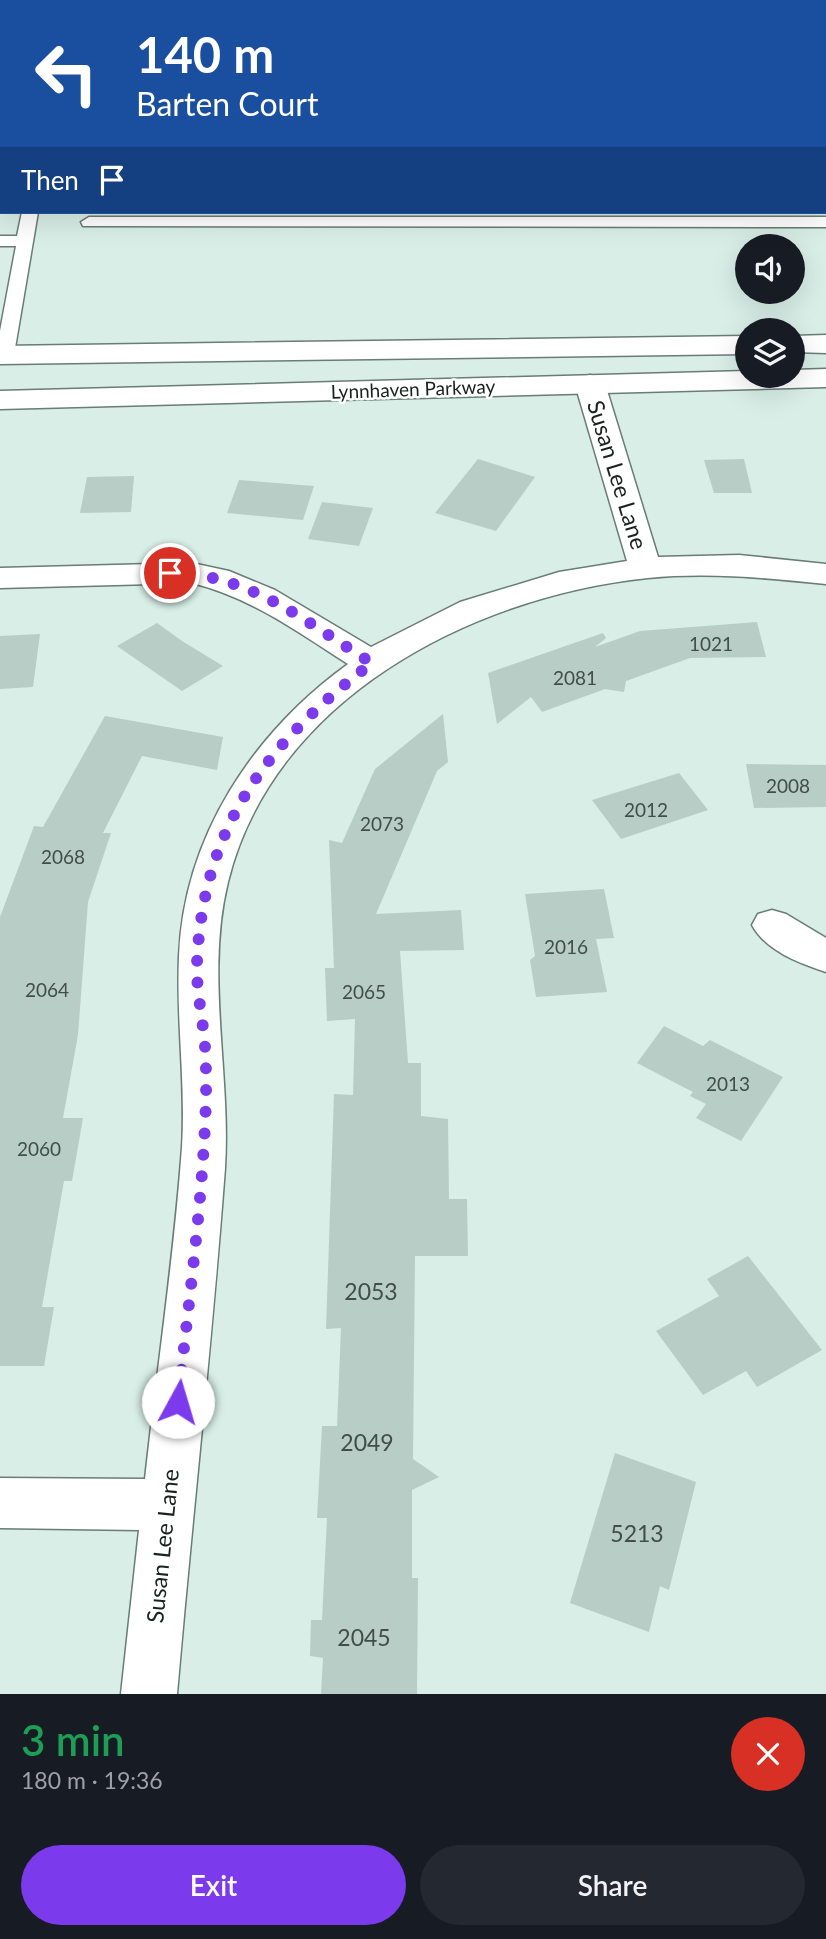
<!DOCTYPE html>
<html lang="en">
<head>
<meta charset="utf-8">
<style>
  body { margin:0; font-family:Lato,sans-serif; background:#242831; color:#f1f3f6; height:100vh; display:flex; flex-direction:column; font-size:26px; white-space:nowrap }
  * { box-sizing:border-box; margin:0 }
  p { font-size:23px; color:#9ea1a6 }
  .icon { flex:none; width:38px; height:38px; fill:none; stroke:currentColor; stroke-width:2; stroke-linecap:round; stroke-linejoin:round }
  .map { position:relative; height:1694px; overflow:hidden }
  .drawer { display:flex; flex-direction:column; background:#171b24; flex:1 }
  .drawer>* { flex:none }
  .guide { position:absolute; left:0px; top:0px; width:826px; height:214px; box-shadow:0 7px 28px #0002; background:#1a4fa0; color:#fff; overflow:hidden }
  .buttons { position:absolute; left:735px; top:234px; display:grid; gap:14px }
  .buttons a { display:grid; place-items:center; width:70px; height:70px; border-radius:50%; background:#171b24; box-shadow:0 7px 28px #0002; font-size:35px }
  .pin { position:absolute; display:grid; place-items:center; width:60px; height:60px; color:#fff; margin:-30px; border:4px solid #fff; border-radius:50%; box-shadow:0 2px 7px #0007 }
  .me { position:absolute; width:77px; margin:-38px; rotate:6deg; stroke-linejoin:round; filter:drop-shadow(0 0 5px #0008) }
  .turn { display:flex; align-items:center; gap:24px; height:147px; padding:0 21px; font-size:32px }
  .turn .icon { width:91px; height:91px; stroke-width:2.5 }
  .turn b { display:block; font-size:49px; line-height:60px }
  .then { display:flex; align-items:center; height:66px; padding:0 21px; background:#0003; gap:14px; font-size:26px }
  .round { display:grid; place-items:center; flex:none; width:74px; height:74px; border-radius:37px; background:#242831 }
  .summary { display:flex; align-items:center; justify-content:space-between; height:119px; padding:0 21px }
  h1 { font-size:42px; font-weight:600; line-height:52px; color:#1e9e55 }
  .action { display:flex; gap:14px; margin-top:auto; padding:14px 21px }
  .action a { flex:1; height:80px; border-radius:42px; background:#7c3aed; color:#fff; font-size:28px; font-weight:600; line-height:80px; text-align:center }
  .action a+a { background:#242831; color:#f1f3f6 }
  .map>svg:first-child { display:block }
  .building { fill:#b8cdc6 }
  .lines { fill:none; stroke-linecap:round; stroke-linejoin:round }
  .service-casing { stroke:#697c76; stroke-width:3 }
  .minor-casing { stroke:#697c76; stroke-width:3 }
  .secondary-casing { stroke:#697c76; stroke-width:3 }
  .service { fill:#fff; fill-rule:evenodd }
  .minor { fill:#fff; fill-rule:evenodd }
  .secondary { fill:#fff; fill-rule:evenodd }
  .route { stroke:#7c3aed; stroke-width:12; stroke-dasharray:0 21.6 }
  .labels { text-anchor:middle; stroke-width:5; stroke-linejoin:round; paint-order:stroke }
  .far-street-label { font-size:19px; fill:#1a221f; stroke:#fff }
  .number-label { font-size:19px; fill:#424d49 }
  .street-label { font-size:23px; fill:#1a221f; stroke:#fff }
  .near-number-label { font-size:23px; fill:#424d49 }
</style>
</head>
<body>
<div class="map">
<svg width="826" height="1694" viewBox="0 0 826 1694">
  <rect width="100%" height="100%" fill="#d8eee7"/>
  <g class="building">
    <polygon points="478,459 535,477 496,531 435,513"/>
    <polygon points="744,459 752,493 714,493 704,460"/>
    <polygon points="134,476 131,512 80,513 87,477"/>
    <polygon points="239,480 314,486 303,520 227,513"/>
    <polygon points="322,502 373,508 359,546 308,539"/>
    <polygon points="757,622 766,657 690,658 626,681 624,692 605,689 542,712 531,697 497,724 488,673 603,633 606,638 595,647 640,631"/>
    <polygon points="157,623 182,641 223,666 182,691 117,646"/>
    <polygon points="40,634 33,687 0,689 0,636"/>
    <polygon points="443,714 448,762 437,771 376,914 461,910 464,950 400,951 408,1063 421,1063 421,1116 448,1119 449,1199 467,1199 468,1256 415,1256 413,1459 439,1477 412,1490 412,1578 418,1578 417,1694 321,1694 323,1658 310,1656 311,1620 322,1620 327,1518 317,1518 322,1426 337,1426 341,1328 326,1329 334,1094 353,1095 355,1019 327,1021 325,968 334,968 329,840 342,843 375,769"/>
    <polygon points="105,716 223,737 217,770 142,756 103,833 111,833 88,902 78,1035 63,1118 83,1118 72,1181 64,1181 42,1307 54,1307 44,1366 0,1366 0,917 34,826 43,827"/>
    <polygon points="746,764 826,765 826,807 754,808"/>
    <polygon points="679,773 708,810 621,839 592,800"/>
    <polygon points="604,889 614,938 596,939 607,992 536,997 530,960 535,956 525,894"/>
    <polygon points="664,1026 703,1046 710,1040 783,1077 741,1141 696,1118 706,1104 690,1096 693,1092 637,1063"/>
    <polygon points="748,1256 822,1350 757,1387 746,1371 703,1395 656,1331 719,1296 707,1279"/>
    <polygon points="615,1453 696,1482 669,1590 660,1586 649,1632 570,1603"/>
  </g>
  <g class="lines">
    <g class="service-casing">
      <g id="service">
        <rect x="355" y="0" width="14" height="2"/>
        <rect x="0" y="28" width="2" height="8"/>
        <rect x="0" y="76" width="2" height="8"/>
        <rect x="0" y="146" width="2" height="10"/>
        <polygon points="22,212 38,212 14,354 5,359 0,358 0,331 16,246 0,246 0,236 17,236"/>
        <polygon points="89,217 826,217 826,227 83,226 81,222"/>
      </g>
    </g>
    <g class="minor-casing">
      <g id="minor">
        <path d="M590,375L600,378L605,384L658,557L739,555L826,564V584C767,578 708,572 648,578C473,596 273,698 228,882C205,975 231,1074 225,1168C212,1344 192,1519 177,1694H121L139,1530L0,1528V1478L145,1479C157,1369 174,1258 182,1147C186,1083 176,1020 179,956C184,836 253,733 348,664C298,632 250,597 192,583L0,588V568L192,563L229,571L275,590L371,647L460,602L559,572L627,561L575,384L580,378Z"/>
        <path d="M772,910L786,914L826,938V972C799,963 766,951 752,925L758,914Z"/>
      </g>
    </g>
    <g class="secondary-casing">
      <g id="secondary">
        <polygon points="826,335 826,353 793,352 793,336"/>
        <polygon points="747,336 747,354 0,364 0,346"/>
        <polygon points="826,369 826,387 0,409 0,391 747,371 747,376 793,376 793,370"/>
      </g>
    </g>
    <use href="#service" class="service"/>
    <use href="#minor" class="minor"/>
    <use href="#secondary" class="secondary"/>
  </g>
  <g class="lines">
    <path class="route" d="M170,573C249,573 307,623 372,663C267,743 203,826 197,963C196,990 203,1019 205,1047C207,1078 206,1112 204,1143C199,1229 187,1316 178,1402"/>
  </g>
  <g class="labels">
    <g class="far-street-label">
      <text transform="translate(413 389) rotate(-2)" y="7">Lynnhaven Parkway</text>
    </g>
    <g class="number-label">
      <text x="711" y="651">1021</text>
      <text x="575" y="685">2081</text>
      <text x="788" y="793">2008</text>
      <text x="646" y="817">2012</text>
      <text x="382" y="831">2073</text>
      <text x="63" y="864">2068</text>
      <text x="566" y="954">2016</text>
      <text x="47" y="997">2064</text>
      <text x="364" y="999">2065</text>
      <text x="728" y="1091">2013</text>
      <text x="39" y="1156">2060</text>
    </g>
    <g class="street-label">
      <text transform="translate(617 475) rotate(73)" y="8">Susan Lee Lane</text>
      <text transform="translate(163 1546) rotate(-84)" y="8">Susan Lee Lane</text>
    </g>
    <g class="near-number-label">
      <text x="371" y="1300">2053</text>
      <text x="367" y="1451">2049</text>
      <text x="637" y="1542">5213</text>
      <text x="364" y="1646">2045</text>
    </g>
  </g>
</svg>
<div class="buttons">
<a><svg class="icon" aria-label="sound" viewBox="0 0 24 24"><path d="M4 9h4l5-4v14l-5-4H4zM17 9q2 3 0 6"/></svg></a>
<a><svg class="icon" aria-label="layers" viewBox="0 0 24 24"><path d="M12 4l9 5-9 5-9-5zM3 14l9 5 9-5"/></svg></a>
</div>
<div class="pin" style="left:170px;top:573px;background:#d93025"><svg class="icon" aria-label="arrive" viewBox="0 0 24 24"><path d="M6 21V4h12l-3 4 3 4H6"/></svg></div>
<svg class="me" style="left:178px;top:1402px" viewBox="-20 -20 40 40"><circle r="19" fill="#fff"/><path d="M0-13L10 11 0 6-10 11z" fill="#7c3aed"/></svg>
<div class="guide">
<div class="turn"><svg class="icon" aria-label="left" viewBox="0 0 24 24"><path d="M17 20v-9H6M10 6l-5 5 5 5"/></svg><div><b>140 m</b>Barten Court</div></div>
<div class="then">Then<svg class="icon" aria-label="arrive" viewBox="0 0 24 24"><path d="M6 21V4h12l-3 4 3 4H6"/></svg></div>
</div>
</div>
<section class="drawer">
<div class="summary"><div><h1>3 min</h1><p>180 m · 19:36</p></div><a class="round" style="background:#d93025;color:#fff"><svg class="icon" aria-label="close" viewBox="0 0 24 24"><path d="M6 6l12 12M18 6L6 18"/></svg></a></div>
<div class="action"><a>Exit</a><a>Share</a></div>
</section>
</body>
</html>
